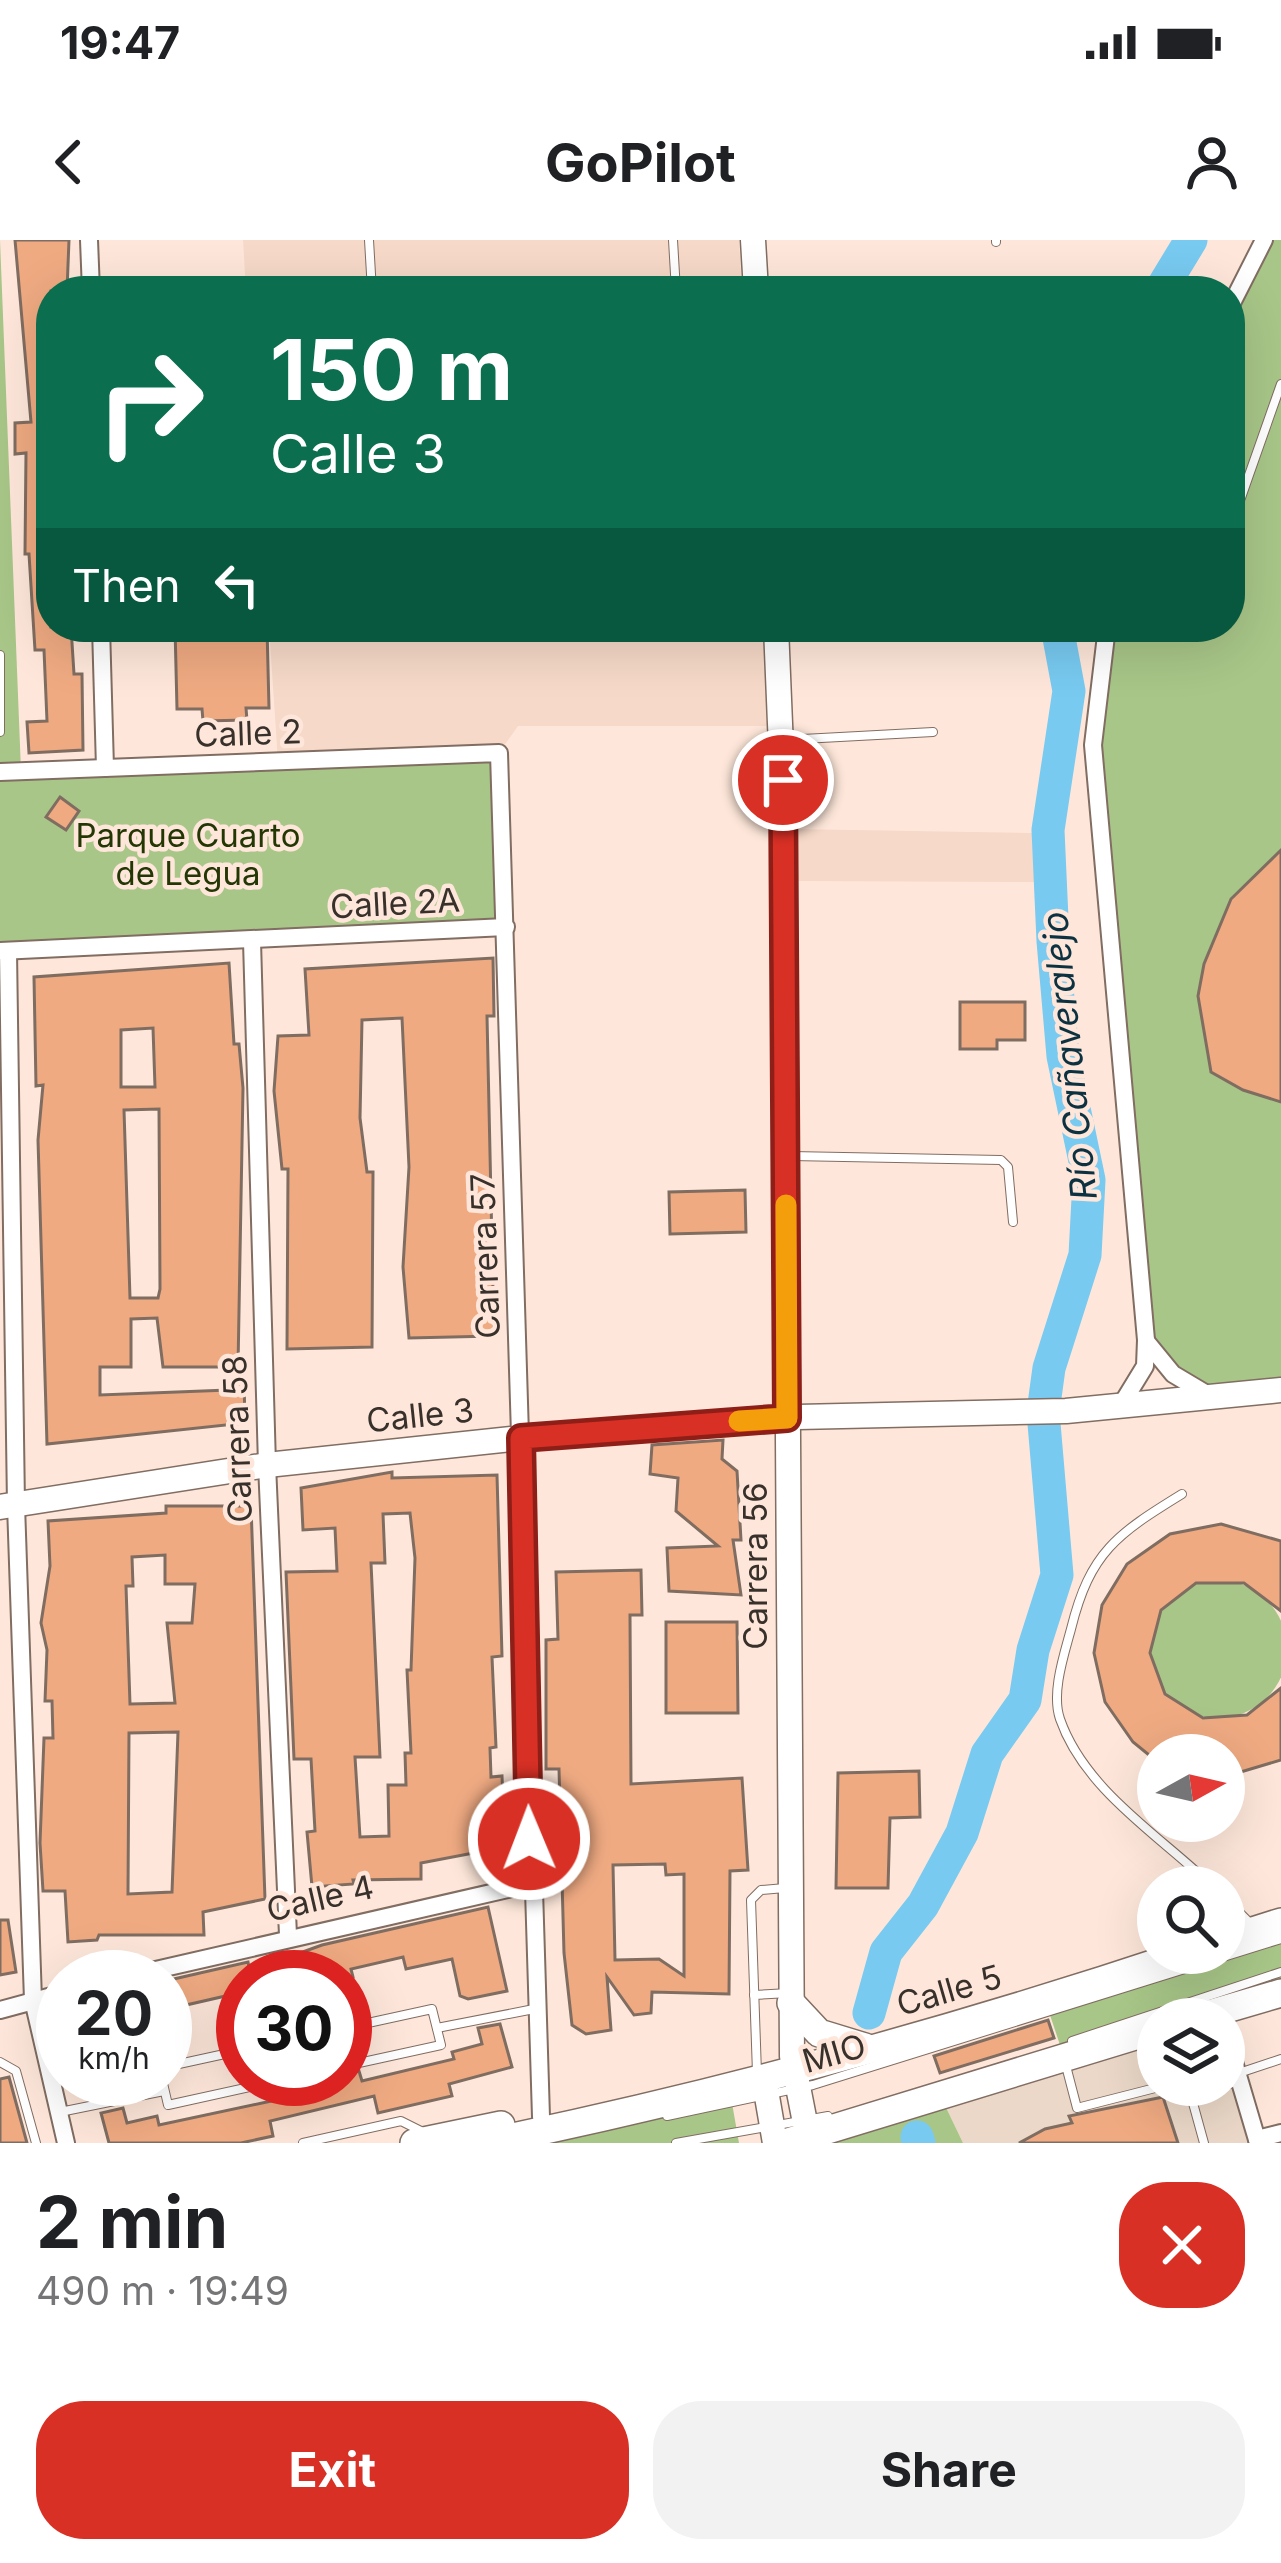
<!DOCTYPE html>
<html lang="en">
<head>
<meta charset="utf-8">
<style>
  body { margin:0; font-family:Inter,sans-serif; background:#f2f2f2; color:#202124; height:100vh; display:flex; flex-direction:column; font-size:45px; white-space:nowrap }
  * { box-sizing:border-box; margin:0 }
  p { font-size:39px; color:#757577 }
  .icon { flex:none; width:66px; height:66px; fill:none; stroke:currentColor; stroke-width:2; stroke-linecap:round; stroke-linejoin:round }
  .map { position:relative; height:1903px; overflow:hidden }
  .sheet { display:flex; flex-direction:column; background:#fff; flex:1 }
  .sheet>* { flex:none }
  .top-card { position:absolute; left:36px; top:36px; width:1209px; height:366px; border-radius:48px; box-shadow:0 12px 48px #0002; background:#0b6e4f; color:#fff; overflow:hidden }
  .needle { width:78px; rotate:82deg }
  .fabs { position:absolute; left:1137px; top:1494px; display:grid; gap:24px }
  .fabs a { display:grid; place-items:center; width:108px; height:108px; border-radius:50%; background:#fff; box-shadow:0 12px 48px #0002; font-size:60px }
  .speed { position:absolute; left:36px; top:1710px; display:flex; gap:24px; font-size:60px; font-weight:700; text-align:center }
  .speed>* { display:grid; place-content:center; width:156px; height:156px; border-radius:50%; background:#fff; box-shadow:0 12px 48px #0002; line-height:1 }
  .speed small { font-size:30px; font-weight:400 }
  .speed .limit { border:18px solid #d22; background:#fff; color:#111 }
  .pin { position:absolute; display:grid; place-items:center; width:102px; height:102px; color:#fff; margin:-51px; border:6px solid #fff; border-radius:50%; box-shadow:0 3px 12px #0007 }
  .me { position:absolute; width:132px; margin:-66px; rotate:359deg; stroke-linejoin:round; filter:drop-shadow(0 0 9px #0008) }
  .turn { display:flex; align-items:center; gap:42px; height:252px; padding:0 36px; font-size:54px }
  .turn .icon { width:156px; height:156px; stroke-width:2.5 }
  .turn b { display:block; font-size:84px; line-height:102px }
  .then { display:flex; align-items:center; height:114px; padding:0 36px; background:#0003; gap:24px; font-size:45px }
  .round { display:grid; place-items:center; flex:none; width:126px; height:126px; border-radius:48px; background:#f2f2f2 }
  .headline { display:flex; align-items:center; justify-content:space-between; height:204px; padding:0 36px }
  h1 { font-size:72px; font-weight:700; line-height:90px }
  .button { display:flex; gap:24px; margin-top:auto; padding:24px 36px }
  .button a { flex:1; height:138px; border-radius:48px; background:#d93025; color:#fff; font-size:48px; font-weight:700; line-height:138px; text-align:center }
  .button a+a { background:#f2f2f2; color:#202124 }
  .status { display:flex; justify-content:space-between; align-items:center; height:84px; padding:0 60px; background:#fff; direction:ltr }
  .status svg { height:33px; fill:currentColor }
  header { display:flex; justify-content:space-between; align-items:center; height:156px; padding:0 36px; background:#fff; font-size:54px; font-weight:700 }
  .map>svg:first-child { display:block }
  .commercial { fill:#ebd8c8 }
  .built { fill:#f6d9c8 }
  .green { fill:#a8c688 }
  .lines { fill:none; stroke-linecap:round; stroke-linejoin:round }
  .river { stroke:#78caf1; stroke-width:33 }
  .building { fill:#efaa82; stroke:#806d61; stroke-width:3; fill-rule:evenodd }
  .lane-casing { stroke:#816d62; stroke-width:10 }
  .street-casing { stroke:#816d62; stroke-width:20 }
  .secondary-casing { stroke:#816d62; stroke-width:27 }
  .primary-casing { stroke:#816d62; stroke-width:30 }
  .lane { stroke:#fff; stroke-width:8 }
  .street { stroke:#fff; stroke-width:16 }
  .secondary { stroke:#fff; stroke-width:24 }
  .primary { stroke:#fff; stroke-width:27 }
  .route-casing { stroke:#8d1f18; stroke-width:30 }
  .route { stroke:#d93025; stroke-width:21 }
  .slow { stroke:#f59e0b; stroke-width:21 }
  .labels { text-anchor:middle; stroke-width:9; stroke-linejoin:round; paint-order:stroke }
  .street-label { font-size:33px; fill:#38302b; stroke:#fee7da }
  .park-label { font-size:33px; fill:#233705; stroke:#fee7da }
  .water-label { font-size:36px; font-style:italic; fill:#0c3242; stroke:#fee7da }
</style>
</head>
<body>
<div class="status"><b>19:47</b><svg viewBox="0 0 49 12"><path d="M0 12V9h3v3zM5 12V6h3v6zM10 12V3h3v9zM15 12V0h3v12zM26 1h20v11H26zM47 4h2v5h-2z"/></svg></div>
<header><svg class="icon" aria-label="back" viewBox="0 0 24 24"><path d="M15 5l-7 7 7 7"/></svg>GoPilot<svg class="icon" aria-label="person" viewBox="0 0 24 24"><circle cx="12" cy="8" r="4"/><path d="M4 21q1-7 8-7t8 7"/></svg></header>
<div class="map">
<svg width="1281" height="1903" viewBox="0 0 1281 1903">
  <rect width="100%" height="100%" fill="#fee7da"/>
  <polygon class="commercial" points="1224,1788 1257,1899 1246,1903 963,1903 939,1853 1158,1789 1158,1845 1224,1845"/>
  <g class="built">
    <polygon points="243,0 739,0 742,51 246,51"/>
    <polygon points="269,387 763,387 769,486 518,486 499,513 278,522"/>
    <polygon points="794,589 1032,593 1037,642 794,641"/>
  </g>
  <g class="green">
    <polygon points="0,0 21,531 499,513 506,687 0,711"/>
    <polygon points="1264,0 1281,0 1281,1150 1210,1156 1146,1100 1093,505 1107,387 1230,387 1230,67"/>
    <circle cx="1218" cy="1409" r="69"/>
    <polygon points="1281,1699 1281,1742 1213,1756 1060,1805 1050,1775"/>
    <polygon points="939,1853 963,1903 809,1903"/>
    <polygon points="732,1863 739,1903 530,1903"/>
  </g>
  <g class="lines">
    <g class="river">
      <polyline points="1160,51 1191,0"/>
      <polyline points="869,1773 886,1712 923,1665 962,1593 987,1514 1025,1460 1033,1410 1057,1335 1043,1172 1049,1128 1085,1015 1089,940 1063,816 1053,701 1048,590 1069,451 1057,387"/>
      <polyline points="917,1897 919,1903"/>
    </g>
  </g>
  <g class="building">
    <polygon points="15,0 69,0 67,51 51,51 51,387 71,387 74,434 82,434 83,510 29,513 27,482 47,481 44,410 35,410 29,314 25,314 26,213 15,214 15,183 31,182"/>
    <polygon points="175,387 267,387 269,468 246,468 247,480 203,481 202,469 177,469"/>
    <polygon points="60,557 79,571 66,590 46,577"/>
    <polygon points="1281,610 1281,862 1243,850 1211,832 1198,756 1204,724 1231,659"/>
    <polygon points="493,718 494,776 487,776 494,1096 409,1098 403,1027 409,927 402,778 362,780 360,878 367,932 373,932 372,1107 287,1109 288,929 282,929 274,851 278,796 309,795 305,729"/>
    <path d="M229,723L234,804H239L243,848L238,1127H163L157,1078L131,1079V1127H100V1155L228,1150V1141L244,1140L245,1183L47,1204L38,900L43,845L36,846L34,737ZM153,788L155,847H121V790ZM159,869L160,1049L158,1058H130L124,870Z"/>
    <polygon points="960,762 1025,762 1025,800 997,800 997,809 960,809"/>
    <polygon points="745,950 746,992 670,994 669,952"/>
    <polygon points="723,1200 722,1219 737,1231 741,1300 733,1300 741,1355 669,1351 667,1308 718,1306 676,1271 678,1238 650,1234 652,1205"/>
    <path d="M392,1232V1238L497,1235L502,1416L492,1417L496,1507L490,1508L491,1537L502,1536L505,1607L421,1623V1639L353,1640L354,1644L312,1647L307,1592L315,1591L311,1519H294L286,1332L337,1331L335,1288L303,1290L301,1248ZM410,1273L415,1318L411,1430H407L411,1513H405L406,1545H388L389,1596L360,1597L355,1517H380L371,1323H385L383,1274Z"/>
    <path d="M166,1266H251L265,1659L203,1672L204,1695H99L97,1700L68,1702L65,1651H43L40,1603L44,1498H53L52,1461H45L47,1410L41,1383L50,1326L48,1281L166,1273ZM165,1315V1344H195L192,1383H167L175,1463L130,1464L126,1346H133L132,1317ZM178,1492L172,1652L128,1654L129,1493Z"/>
    <polygon points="1221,1284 1281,1301 1281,1371 1244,1343 1196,1343 1161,1370 1150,1413 1165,1454 1203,1478 1247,1475 1281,1448 1281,1520 1224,1537 1224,1515 1149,1515 1133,1502 1105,1462 1094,1413 1102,1365 1127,1324 1170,1294"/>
    <path d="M641,1330L642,1375H630L631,1544L742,1538L748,1630L730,1631L729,1754L652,1752L651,1773L634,1775L607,1737L611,1790L586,1794L572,1785L564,1713L559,1529H546V1400L558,1399L556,1332ZM665,1624L666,1635L684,1634V1736L659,1719L615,1720L613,1625Z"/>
    <polygon points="666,1382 737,1382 738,1473 666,1473"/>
    <polygon points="919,1531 920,1577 890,1578 888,1648 836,1648 838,1533"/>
    <polygon points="488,1667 507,1751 468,1759 460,1756 452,1719 406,1729 403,1717 351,1729 353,1737 291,1737 290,1732 243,1737 243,1752 182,1766 184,1776 165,1780 165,1741 248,1722 249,1727 275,1722 322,1705"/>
    <polygon points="0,1680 8,1680 16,1732 0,1735"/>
    <polygon points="1048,1780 1054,1798 940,1833 934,1816"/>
    <polygon points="500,1784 512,1827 449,1844 452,1856 378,1873 374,1856 270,1881 273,1896 241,1903 109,1903 101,1873 123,1868 127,1883 157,1876 159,1885 290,1857 288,1848 345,1839 345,1834 359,1831 362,1841 454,1819 452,1812 482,1804 478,1788"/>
    <polygon points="9,1837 27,1903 0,1903 0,1839"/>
    <polygon points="1163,1857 1178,1903 1019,1903 1045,1889 1072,1883 1069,1876"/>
  </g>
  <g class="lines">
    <g class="lane-casing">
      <g id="lane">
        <polyline points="369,0 372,51"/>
        <polyline points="673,0 676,51"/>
        <polyline points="996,0 996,2"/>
        <polyline points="1230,289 1281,144"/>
        <polyline points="0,415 0,492"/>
        <polyline points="784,500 933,492"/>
        <polyline points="791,916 1001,920 1008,927 1013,982"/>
        <path d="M1182,1254C1117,1294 1090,1312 1071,1389C1064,1415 1051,1453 1060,1479C1085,1551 1162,1597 1213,1647"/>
        <polyline points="1224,1657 1253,1686"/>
        <polyline points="754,1755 789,1753"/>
        <polyline points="345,1788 432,1769 441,1805 345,1826"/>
        <polyline points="437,1788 534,1769"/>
        <polyline points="1072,1801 1281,1732"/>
        <polyline points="0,1822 16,1831 36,1903"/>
        <polyline points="1065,1822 1077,1868 1167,1845"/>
        <polyline points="165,1827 243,1810"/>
        <polyline points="757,1833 751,1660 761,1650 785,1648"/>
        <polyline points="1239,1833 1281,1819"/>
        <polyline points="162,1839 168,1865 286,1839"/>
        <polyline points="1188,1845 1204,1903"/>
        <polyline points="1190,1855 1240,1841"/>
        <polyline points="60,1872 164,1851"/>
        <polyline points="667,1876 813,1845 1281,1699"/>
        <polyline points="303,1903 401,1881 423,1892"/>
        <polyline points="676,1903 828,1876"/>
      </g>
    </g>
    <g class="street-casing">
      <g id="street">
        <polyline points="89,0 91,51"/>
        <polyline points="91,51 246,46"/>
        <polyline points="1230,67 1264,0"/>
        <polyline points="101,387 105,528"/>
        <polyline points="1107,387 1093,505 1146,1100 1145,1126 1123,1162"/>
        <polyline points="0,532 499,513 541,1877"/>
        <polyline points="252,701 267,1225 288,1695"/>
        <polyline points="0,711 506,687"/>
        <polyline points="8,711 16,1265 33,1760 66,1903"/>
        <polyline points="1146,1101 1173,1134 1210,1156"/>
        <polyline points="125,1737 530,1644"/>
        <polyline points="0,1770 63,1753"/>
        <polyline points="1224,1788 1258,1903"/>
        <polyline points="1257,1899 1281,1893"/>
      </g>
    </g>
    <g class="secondary-casing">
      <g id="secondary">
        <polyline points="753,0 756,51"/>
        <polyline points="776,387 784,580 792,1816 809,1903"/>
        <polyline points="0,1267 267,1225 521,1198 798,1177 1066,1171 1281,1150"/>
        <polyline points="764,1839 775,1903"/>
      </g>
    </g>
    <g class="primary-casing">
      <g id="primary">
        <polyline points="1224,1700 1281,1682"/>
        <polyline points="791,1763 819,1793 865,1807"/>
        <polyline points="1192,1779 1281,1753"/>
        <polyline points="414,1903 501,1885"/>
        <path d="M484,1903C722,1854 955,1790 1186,1713"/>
        <polyline points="785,1903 1158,1789"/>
      </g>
    </g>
    <use href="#lane" class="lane"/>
    <use href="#street" class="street"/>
    <use href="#secondary" class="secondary"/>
    <use href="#primary" class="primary"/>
  </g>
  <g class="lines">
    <g class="route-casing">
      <polyline id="route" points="529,1599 521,1198 787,1178 783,540"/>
    </g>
    <use href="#route" class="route"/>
    <polyline class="slow" points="739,1181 787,1178 786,965"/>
  </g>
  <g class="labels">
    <g class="street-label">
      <text transform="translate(248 493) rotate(-2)" y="12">Calle 2</text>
      <text transform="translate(395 663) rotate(-3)" y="12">Calle 2A</text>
      <text transform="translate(485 1016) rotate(-92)" y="12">Carrera 57</text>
      <text transform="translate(420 1175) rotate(-6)" y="12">Calle 3</text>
      <text transform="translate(237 1199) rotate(-92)" y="12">Carrera 58</text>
      <text transform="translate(755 1326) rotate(-90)" y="12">Carrera 56</text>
      <text transform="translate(320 1658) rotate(-13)" y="12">Calle 4</text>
      <text transform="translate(949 1750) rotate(-16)" y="12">Calle 5</text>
      <text transform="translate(834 1813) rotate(-16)" y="12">MIO</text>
    </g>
    <g class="park-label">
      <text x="188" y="607">Parque Cuarto<tspan x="188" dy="38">de Legua</tspan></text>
    </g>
    <g class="water-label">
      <text transform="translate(1069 816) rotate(-96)" y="13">Río Cañaveralejo</text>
    </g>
  </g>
</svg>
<div class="fabs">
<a><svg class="needle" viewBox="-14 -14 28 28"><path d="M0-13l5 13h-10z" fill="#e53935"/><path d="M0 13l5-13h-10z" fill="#757577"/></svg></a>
<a><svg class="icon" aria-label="search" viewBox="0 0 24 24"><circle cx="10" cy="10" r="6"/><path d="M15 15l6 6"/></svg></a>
<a><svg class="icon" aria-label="layers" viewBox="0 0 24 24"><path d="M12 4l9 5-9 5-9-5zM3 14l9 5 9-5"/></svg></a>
</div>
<div class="speed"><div>20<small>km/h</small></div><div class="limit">30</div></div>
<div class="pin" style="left:783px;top:540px;background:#d93025"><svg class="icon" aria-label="arrive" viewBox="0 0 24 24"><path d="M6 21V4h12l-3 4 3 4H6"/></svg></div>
<svg class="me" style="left:529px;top:1599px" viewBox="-20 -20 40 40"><circle r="17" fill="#d93025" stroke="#fff" stroke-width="3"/><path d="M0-11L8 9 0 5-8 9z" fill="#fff"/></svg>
<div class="top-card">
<div class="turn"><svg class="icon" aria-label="right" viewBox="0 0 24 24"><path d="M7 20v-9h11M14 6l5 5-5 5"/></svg><div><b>150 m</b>Calle 3</div></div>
<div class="then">Then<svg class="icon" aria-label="left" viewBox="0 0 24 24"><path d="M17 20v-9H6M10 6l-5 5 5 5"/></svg></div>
</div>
</div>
<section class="sheet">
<div class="headline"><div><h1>2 min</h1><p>490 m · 19:49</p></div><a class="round" style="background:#d93025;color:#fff"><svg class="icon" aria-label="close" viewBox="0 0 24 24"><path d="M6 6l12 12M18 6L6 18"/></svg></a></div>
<div class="button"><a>Exit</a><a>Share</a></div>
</section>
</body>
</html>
